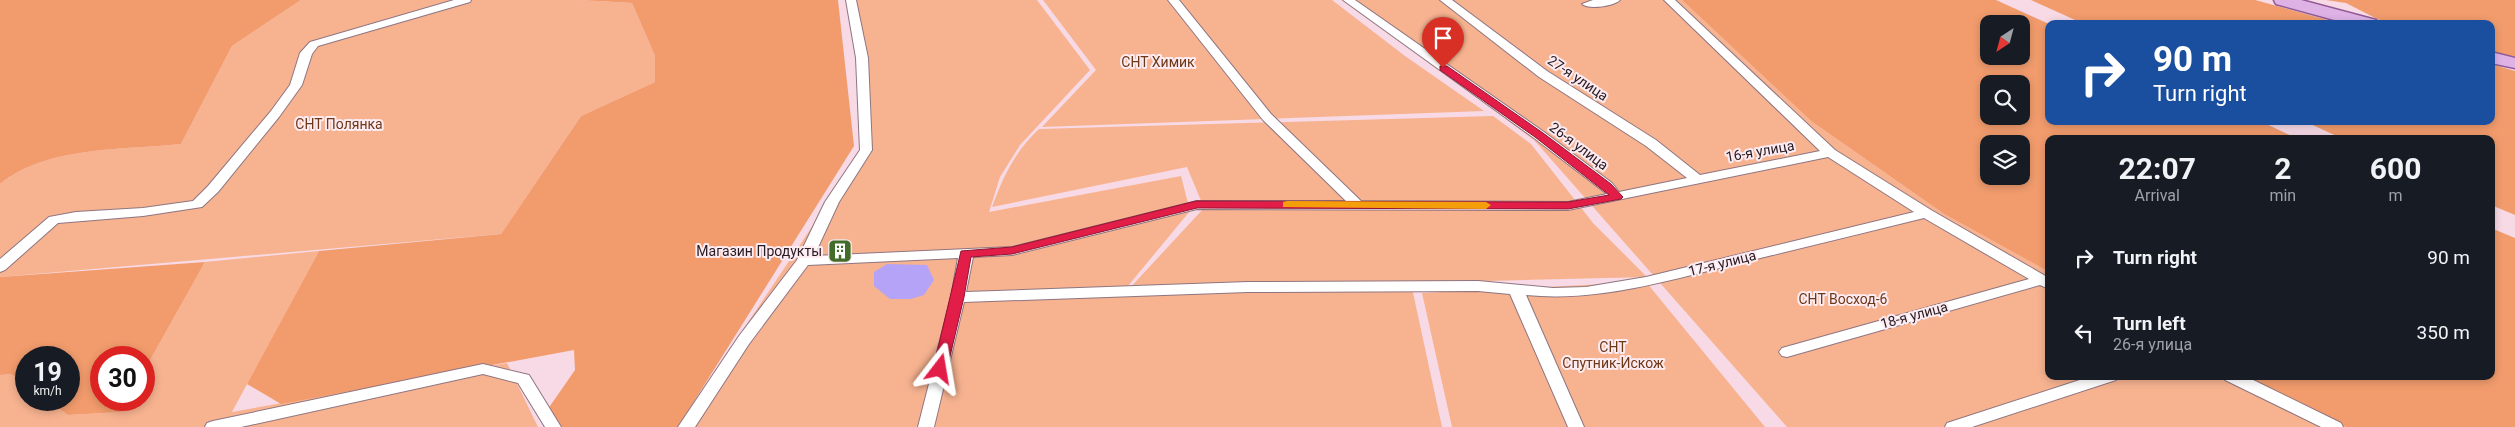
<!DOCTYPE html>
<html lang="en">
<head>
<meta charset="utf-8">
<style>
  body { margin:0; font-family:Roboto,sans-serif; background:#242831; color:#f1f3f6; height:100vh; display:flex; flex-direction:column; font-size:19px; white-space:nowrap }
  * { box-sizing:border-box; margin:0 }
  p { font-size:16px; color:#9ea1a6 }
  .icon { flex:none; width:28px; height:28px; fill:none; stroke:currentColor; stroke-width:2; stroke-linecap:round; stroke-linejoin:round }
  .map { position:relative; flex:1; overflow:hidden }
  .drawer { position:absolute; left:2045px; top:135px; width:450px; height:245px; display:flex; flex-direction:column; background:#171b24; border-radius:10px; box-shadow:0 2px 8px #0003 }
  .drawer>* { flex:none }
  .hud { position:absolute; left:2045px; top:20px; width:450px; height:105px; border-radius:10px; box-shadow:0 2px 8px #0003; background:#1a4fa0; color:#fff; overflow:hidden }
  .needle { width:32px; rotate:216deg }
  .tools { position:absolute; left:1980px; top:15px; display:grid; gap:10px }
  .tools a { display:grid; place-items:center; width:50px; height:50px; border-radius:10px; background:#171b24; box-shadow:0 2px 8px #0003; font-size:25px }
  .speed { position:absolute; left:15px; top:346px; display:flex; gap:10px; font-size:25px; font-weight:700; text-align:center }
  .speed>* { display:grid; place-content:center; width:65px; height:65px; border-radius:50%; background:#171b24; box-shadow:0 2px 8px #0003; line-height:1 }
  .speed small { font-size:12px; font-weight:400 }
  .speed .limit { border:8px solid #d22; background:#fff; color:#111 }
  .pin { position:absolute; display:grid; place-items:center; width:42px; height:42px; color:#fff; margin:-51px -21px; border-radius:50% 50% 50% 0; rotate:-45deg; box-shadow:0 0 5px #0007 }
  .pin .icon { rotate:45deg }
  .me { position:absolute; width:55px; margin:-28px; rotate:14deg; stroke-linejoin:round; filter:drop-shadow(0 0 4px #0008) }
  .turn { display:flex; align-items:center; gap:18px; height:105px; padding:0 25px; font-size:22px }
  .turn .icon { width:65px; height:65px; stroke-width:2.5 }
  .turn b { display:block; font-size:35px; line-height:42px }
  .eta { display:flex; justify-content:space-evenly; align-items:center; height:85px; text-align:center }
  .eta b { font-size:30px; font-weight:700; line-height:35px }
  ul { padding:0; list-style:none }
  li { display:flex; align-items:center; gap:15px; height:75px; padding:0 25px }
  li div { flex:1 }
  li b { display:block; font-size:19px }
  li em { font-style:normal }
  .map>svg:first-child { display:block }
  .green { fill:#f7b390 }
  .forest { fill:#f29c6d; fill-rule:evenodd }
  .water { fill:#b5a3f8 }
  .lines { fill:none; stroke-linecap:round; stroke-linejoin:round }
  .street-casing { stroke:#8f7580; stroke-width:2 }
  .primary-casing { stroke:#905b96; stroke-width:3 }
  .street { fill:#fff; fill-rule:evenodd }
  .primary { fill:#dfb2e6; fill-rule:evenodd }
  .route { fill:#e11d48; stroke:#92132f }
  .slow { fill:#f59e0b }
  .labels { text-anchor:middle; stroke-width:4; stroke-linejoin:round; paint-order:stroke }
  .park-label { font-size:14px; fill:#6e3716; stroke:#fdebf2 }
  .street-label { font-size:14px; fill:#261b20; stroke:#fdebf2 }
  .poi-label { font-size:14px; fill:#261b20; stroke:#fdebf2; text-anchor:end }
</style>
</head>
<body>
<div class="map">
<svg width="2515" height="427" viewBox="0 0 2515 427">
  <rect width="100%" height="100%" fill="#f7dae6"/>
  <g class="green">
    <path d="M301,0H579L632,3L655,56V82L581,116L501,234L0,277V184C47,146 123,150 181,144L232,46Z"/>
    <polygon points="852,0 1037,0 1090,70 1020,145 1000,177 989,212 1181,176 1190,211 1123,292 1412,288 1442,427 678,427 862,152"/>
    <polygon points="1043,0 1332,0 1405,56 1484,111 1042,127 1096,70"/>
    <polygon points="1346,0 1682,0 1811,121 1944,214 2049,272 2049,376 2241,376 2346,427 1787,427 1534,140"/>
    <path d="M1493,116L1531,144L1593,223L1647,277L1128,290L1204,208L1187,167L992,207C1003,177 1015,151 1039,129Z"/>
    <polygon points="319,251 232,412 507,363 538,427 0,427 0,375 11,374 26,385 26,400 47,400 68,415 121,412 127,400 144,400 144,371 205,262"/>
    <polygon points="1646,282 1765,427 1452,427 1422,293"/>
  </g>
  <g class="forest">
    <path d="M0,0H301L232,46L181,144C123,150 47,146 0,184Z"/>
    <polygon points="579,0 838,0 854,146 678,427 545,427 541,419 575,370 574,350 281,404 247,384 319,251 501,234 581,116 655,82 655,56 632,3"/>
    <path d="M1682,0H1996L2049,24V121H2260L2298,139H2049V272L1944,214L1811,121ZM1989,24H2021V56H1989ZM1989,84H2021V116H1989ZM1989,144H2021V176H1989Z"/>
    <polygon points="2031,0 2255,0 2342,24 2084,24"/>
    <polygon points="2326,0 2515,0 2515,59 2491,52 2491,24 2387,24 2346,3"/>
    <polygon points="2491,64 2515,71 2515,215 2491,205 2491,139 2343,139 2304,121 2491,121"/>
    <polygon points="2491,228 2515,238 2515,427 2346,427 2241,376 2491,376"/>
    <polygon points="205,262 144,371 144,358 101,358 101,400 127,400 121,412 68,415 47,400 69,400 69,358 26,358 26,385 11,374 0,375 0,277"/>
  </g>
  <polygon class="water" points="887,264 927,265 934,280 924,295 911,299 890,299 874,286 874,272"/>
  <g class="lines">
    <g class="street-casing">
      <g id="street">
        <polygon points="454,0 471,0 470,2 318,46 312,54 302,85 279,117 218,192 202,207 143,216 58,223 5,270 0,272 0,259 49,217 76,212 143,208 193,201 208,186 271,111 290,85 300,53 310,42"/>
        <path d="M846,0H856L868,58L872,150L839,202L814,256L1012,247L1197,201H1346L1263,120L1168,0H1179L1271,114L1361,201L1568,202L1607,194L1534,138L1343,0H1355L1544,132L1612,183L1619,192L1687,178L1646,146L1539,77L1440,0H1452L1547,71L1656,140L1700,175L1820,151L1664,0H1675L1835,150L1931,210L2049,278V289L2040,285L1787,357L1782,356L1779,352L1782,348L2029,279L1924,218C1860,234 1796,249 1732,265C1663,282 1596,302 1526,295L1584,427H1568L1510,294L1478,291L1248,292L964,302L934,427H918L951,297L958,258L808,265L749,344L695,427H678L739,336L797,260L825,202L860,150L856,58ZM1828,157L1914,212L1646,277L1586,287L1553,288L1478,281L1248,282L966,292L973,257L1012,255L1197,209L1568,210Z"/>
        <path d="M1593,0H1620C1614,6 1589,10 1582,4Z"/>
        <polygon points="483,364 529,375 561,427 545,427 518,383 483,374 241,427 205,427 207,423 213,421"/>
        <polygon points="2092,376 2118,376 2116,380 1972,427 1945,427 1947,423"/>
        <polygon points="2223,376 2245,376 2341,423 2343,427 2321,427 2225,380"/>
      </g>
    </g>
    <g class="primary-casing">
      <g id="primary">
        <polygon points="2274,0 2301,0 2376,20 2379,24 2349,24 2276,4"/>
        <polygon points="2491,52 2515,58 2515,68 2491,63"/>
      </g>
    </g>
    <use href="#street" class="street"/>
    <use href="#primary" class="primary"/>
  </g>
  <polygon class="route" points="1440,66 1447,66 1543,133 1611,184 1623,197 1621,199 1568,209 1197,208 1012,254 971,257 964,297 947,369 940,374 935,372 933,369 961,251 1012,247 1196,201 1568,202 1609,195 1535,137 1440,70"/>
  <polygon class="slow" points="1287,201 1486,202 1491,205 1486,209 1283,207 1283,202"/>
  <defs>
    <g id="building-square" transform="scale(1.25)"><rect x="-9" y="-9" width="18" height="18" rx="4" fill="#426c29" stroke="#fdebf2"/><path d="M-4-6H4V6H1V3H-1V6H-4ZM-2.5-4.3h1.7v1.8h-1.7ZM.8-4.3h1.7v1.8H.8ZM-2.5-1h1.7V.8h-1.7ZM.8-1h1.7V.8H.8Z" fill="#fff"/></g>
  </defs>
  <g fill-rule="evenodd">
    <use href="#building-square" x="840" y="251"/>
  </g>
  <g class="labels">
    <g class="park-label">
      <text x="1158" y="67">СНТ Химик</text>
      <text x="339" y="129">СНТ Полянка</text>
      <text x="1843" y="304">СНТ Восход-6</text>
      <text x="1613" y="352">СНТ<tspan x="1613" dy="16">Спутник-Искож</tspan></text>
    </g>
    <g class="street-label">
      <text transform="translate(1578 78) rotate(34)" y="5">27-я улица</text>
      <text transform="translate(1579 146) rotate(37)" y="5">26-я улица</text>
      <text transform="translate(1760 151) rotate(-10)" y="5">16-я улица</text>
      <text transform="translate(1722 263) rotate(-14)" y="5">17-я улица</text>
      <text transform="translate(1914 315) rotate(-15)" y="5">18-я улица</text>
    </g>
    <g class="poi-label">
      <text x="822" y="256">Магазин Продукты</text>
    </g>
  </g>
</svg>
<div class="tools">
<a><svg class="needle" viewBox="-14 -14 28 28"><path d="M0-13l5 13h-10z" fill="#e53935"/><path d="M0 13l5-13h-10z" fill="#9ea1a6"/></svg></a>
<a><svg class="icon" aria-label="search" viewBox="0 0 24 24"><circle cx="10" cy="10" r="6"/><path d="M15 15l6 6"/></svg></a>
<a><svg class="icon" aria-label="layers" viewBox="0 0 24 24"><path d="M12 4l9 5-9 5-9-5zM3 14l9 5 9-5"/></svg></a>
</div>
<div class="speed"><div>19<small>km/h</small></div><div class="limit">30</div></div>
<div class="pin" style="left:1443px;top:68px;background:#d93025"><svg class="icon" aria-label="arrive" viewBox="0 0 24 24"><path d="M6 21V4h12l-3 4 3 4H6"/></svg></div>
<svg class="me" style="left:940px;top:369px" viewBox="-20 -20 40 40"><path d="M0-17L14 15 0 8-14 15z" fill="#e11d48" stroke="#fff" stroke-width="4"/></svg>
<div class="hud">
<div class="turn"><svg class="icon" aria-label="right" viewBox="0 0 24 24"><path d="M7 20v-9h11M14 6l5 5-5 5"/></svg><div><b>90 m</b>Turn right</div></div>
</div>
<section class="drawer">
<div class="eta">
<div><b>22:07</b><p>Arrival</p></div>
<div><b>2</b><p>min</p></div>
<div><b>600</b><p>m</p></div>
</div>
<ul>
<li><svg class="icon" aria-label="right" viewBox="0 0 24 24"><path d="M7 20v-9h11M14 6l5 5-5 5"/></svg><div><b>Turn right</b></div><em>90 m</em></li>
<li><svg class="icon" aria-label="left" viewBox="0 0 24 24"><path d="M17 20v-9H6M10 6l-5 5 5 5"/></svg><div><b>Turn left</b><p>26-я улица</p></div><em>350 m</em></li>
</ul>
</section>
</div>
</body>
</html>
